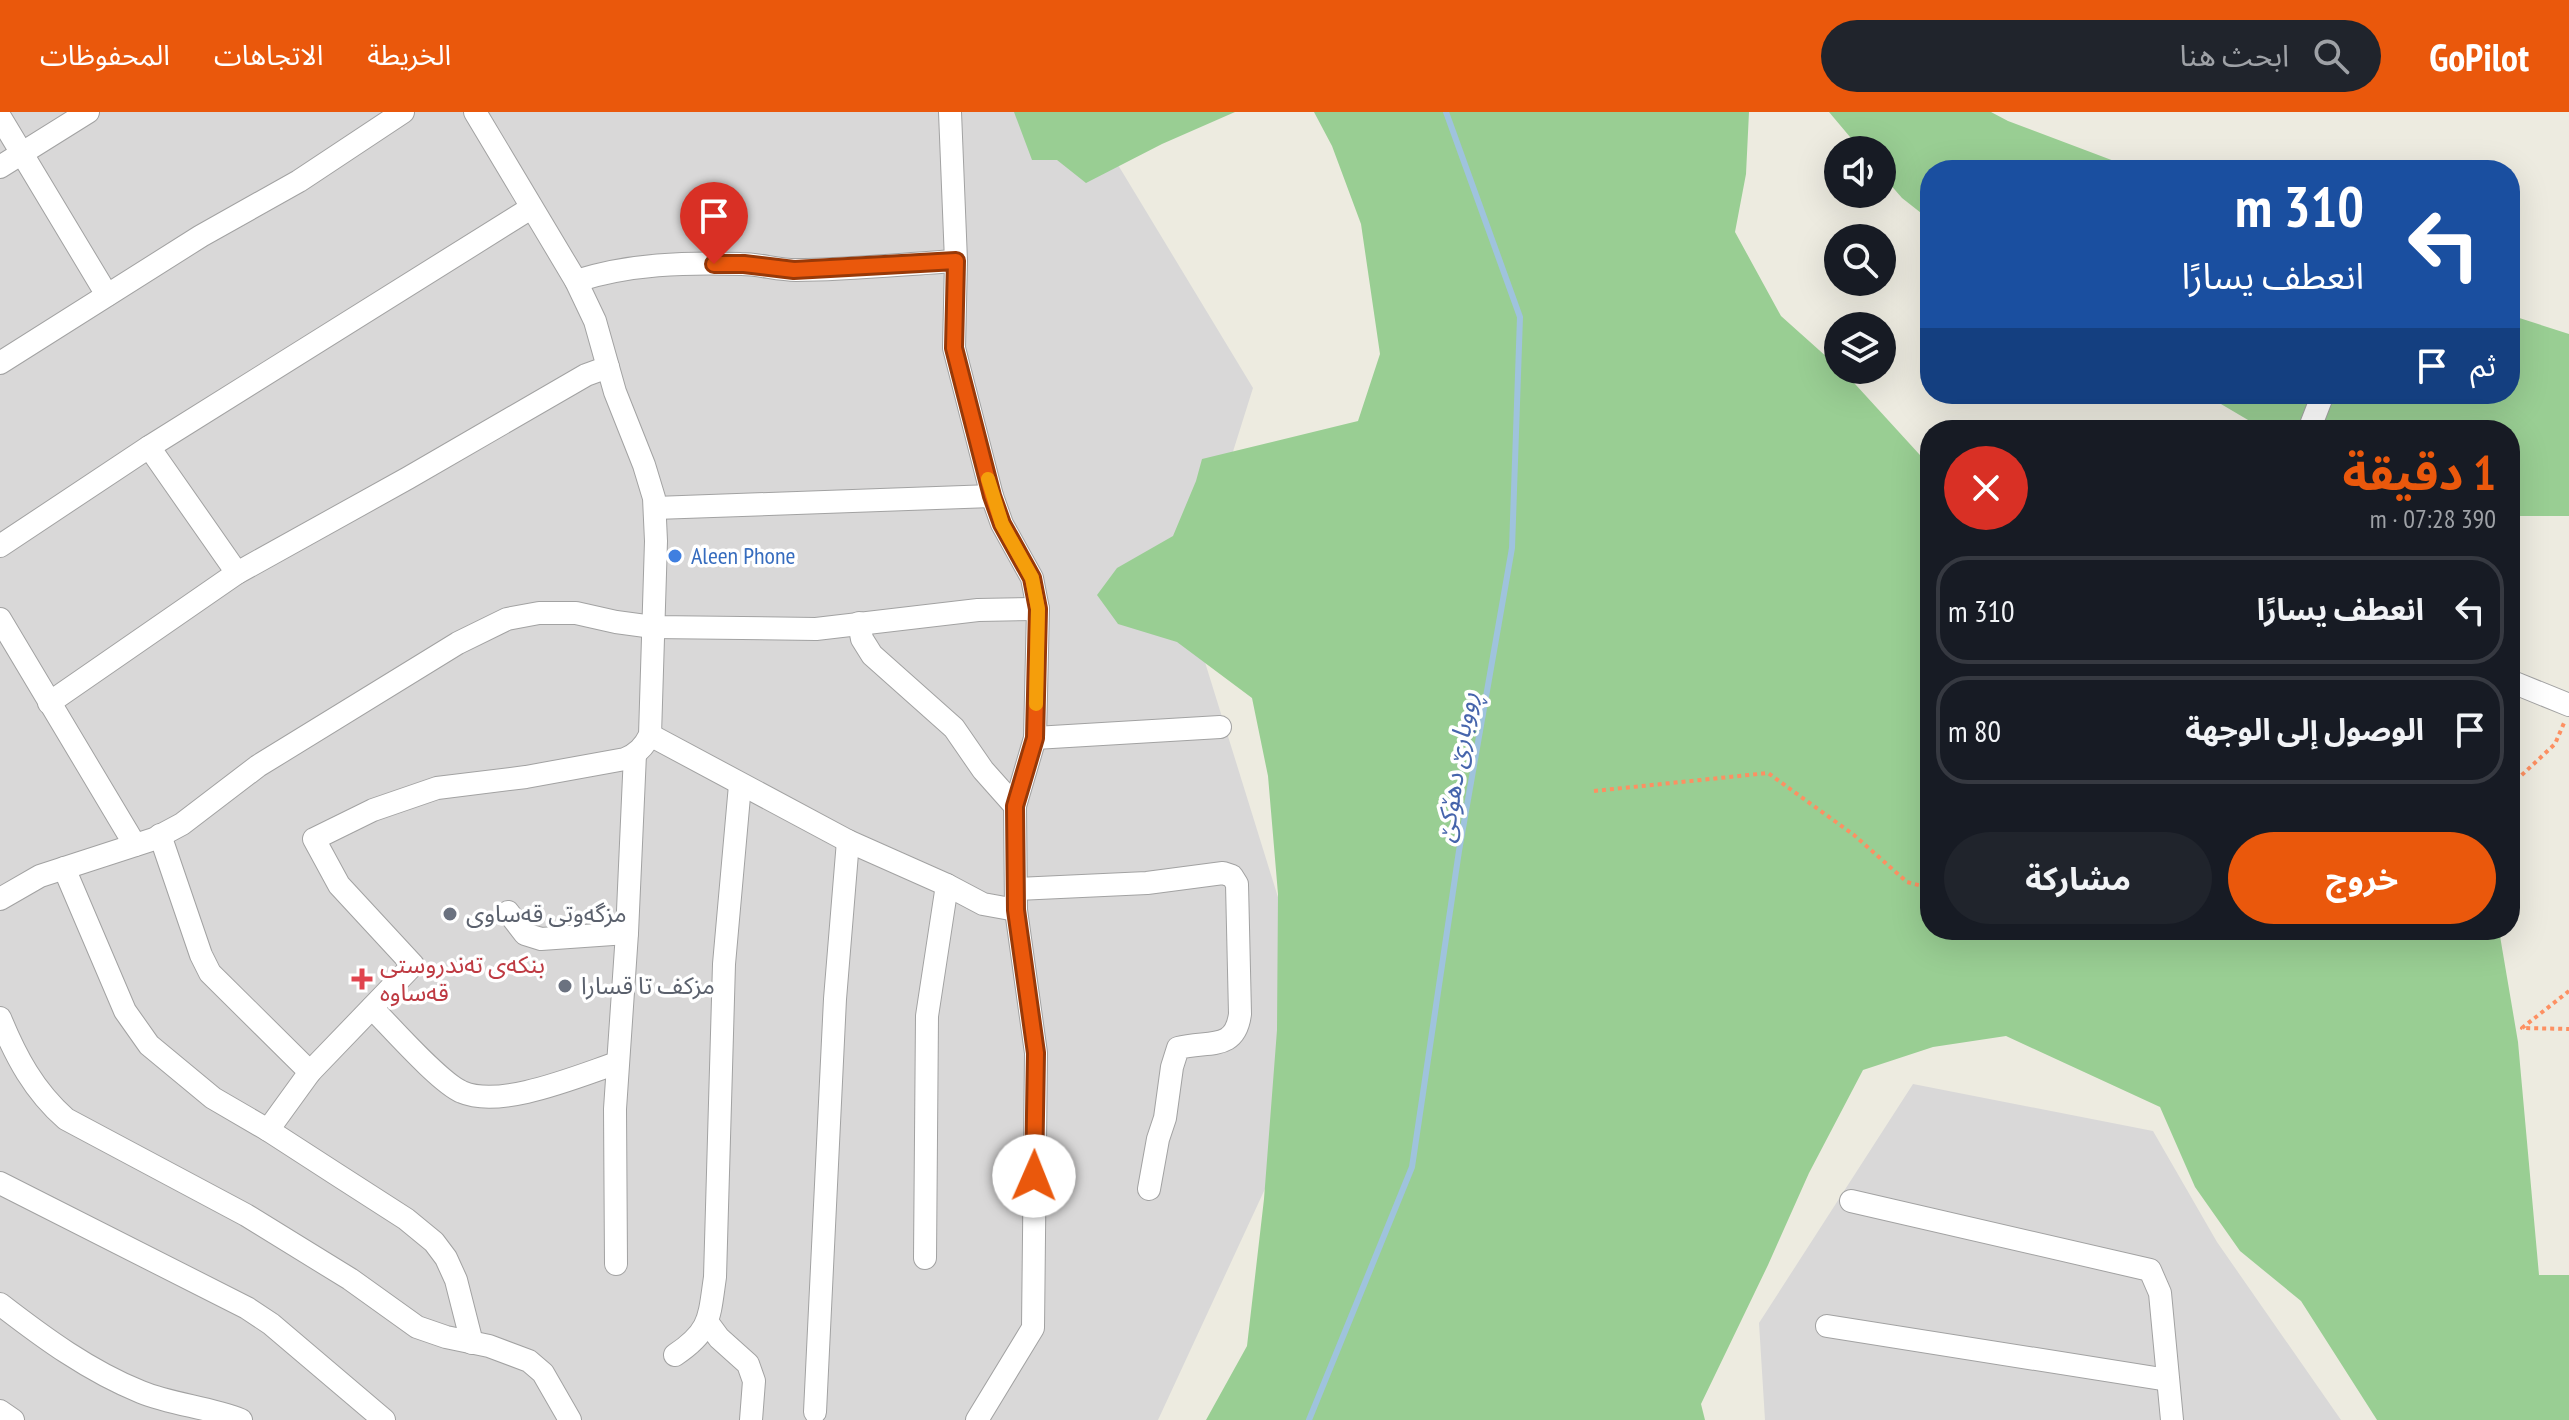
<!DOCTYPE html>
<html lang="ar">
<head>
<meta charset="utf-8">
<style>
  body { margin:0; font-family:"PT Sans Narrow","Noto Sans Arabic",sans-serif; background:#20242c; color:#f1f3f6; direction:rtl; height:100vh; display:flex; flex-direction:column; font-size:30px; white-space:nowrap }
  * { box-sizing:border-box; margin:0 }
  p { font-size:26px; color:#9ea1a6 }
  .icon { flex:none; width:44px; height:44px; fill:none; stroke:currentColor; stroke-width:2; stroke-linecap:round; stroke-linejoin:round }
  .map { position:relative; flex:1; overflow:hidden; direction:ltr }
  .details { position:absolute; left:1920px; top:308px; width:600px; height:520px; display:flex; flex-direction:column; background:#171b24; border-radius:32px; box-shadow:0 8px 32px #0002; direction:rtl }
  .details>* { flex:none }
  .top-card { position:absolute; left:1920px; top:48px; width:600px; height:244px; border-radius:32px; box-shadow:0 8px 32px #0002; direction:rtl; background:#1a4fa0; color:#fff; overflow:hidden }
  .fabs { position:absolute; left:1824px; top:24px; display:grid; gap:16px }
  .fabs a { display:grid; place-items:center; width:72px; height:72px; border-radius:50%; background:#171b24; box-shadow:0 8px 32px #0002; font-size:40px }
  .pin { position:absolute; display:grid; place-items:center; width:68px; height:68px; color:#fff; margin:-82px -34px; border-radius:50% 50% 50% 0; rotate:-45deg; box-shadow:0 0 8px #0007 }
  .pin .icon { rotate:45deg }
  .me { position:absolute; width:88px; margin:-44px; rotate:1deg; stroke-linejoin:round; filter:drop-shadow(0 0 6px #0008) }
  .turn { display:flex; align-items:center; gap:28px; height:168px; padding:0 24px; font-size:36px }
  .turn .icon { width:104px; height:104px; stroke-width:2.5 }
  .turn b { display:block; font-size:56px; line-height:68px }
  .then { display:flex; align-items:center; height:76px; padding:0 24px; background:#0003; gap:16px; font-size:30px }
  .round { display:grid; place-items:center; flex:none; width:84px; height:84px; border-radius:42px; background:#20242c }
  .summary { display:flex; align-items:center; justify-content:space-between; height:136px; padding:0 24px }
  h1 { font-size:48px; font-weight:700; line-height:60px; color:#ea580c }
  .button { display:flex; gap:16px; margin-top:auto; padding:16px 24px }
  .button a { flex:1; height:92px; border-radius:48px; background:#ea580c; color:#fff; font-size:32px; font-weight:700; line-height:92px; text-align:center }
  .button a+a { background:#20242c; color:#f1f3f6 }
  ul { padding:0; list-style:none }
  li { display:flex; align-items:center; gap:24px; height:108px; margin:0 16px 12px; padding:0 8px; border:4px solid #363941; border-radius:32px }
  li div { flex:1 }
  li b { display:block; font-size:30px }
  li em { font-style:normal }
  header { display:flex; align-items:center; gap:48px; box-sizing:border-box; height:112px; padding:0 40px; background:#ea580c; color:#fff }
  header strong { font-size:38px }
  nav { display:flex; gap:44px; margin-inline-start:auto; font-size:28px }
  .search { width:560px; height:72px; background:#20242c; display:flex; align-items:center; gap:20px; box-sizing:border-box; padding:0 28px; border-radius:44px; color:#9ea1a6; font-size:30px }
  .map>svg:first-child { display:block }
  .residential { fill:#d9d8d8 }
  .forest { fill:#99ce93 }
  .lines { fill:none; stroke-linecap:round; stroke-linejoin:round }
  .stream { stroke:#9fc3dd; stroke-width:6 }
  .minor-casing { stroke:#a2a2a2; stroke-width:24 }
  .path { stroke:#fd9062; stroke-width:4; stroke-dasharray:4 4; stroke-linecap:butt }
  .minor { stroke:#fff; stroke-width:22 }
  .route-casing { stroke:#983908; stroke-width:20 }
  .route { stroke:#ea580c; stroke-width:14 }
  .slow { stroke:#f59e0b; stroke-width:14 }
  .shop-dot { fill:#3f7fe0; stroke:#fff; stroke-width:3 }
  .worship-dot { fill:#6b7280; stroke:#fff; stroke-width:3 }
  .health-dot { fill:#e0444e; stroke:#fff; stroke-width:3 }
  .labels { text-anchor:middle; stroke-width:7; stroke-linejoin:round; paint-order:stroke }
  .shop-label { font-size:24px; fill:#366cbe; stroke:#fff; text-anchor:start }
  .worship-label { font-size:24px; fill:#5b616d; stroke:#fff; text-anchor:start }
  .health-label { font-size:24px; fill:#be3a42; stroke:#fff; text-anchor:start }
  .water-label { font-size:26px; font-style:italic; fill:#4665ac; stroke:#fff }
</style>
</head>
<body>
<header>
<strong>GoPilot</strong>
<div class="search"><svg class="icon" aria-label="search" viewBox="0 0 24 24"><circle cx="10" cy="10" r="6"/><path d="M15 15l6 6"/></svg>ابحث هنا</div>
<nav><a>الخريطة</a><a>الاتجاهات</a><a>المحفوظات</a></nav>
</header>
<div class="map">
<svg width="2569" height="1308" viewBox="0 0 2569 1308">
  <rect width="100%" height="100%" fill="#edebe0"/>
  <g class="residential">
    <polygon points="0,0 1086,0 1253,276 1186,489 1327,943 1158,1308 0,1308"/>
    <polygon points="1913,972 2153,1019 2217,1130 2341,1308 1765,1308 1759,1211"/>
  </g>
  <g class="forest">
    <polygon points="1014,0 1235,0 1162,32 1086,71 1057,48 1032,48"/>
    <polygon points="1314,0 1749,0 1746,62 1735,120 1781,204 1838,255 1838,258 1845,261 1930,354 1930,818 2495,818 2500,824 2518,930 2539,1163 2569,1163 2569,1308 2377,1308 2301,1189 2240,1139 2195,1075 2160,995 2006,924 1933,935 1863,958 1809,1061 1768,1153 1701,1292 1705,1308 1206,1308 1247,1234 1264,1087 1277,918 1278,782 1268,664 1252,586 1177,530 1118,512 1097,483 1117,456 1173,424 1196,369 1202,347 1358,309 1380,242 1361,112 1332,34"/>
    <polygon points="1829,0 1991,0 2008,9 2138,58 1930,58 1930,108 1902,86 1882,63 1882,38 1861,38"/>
    <polygon points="2510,203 2569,222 2569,404 2510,404 2510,318 2265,318 2204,282 2510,282"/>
  </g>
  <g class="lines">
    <polyline class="stream" points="1309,1308 1412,1055 1459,739 1512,436 1520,205 1446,0"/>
    <g class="minor-casing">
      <g id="minor">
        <polyline points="950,0 956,149 954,236 992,384 1002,412 1032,466 1038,497 1035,626 1015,694 1016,798 1036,941 1033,1216 977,1308"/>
        <polyline points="0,5 107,183"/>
        <polyline points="0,55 88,0"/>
        <path d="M576,169C629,152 686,150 741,152C759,152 778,158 796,158C849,158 903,152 956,149"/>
        <polyline points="0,251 201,124 299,69 403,0"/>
        <polyline points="2309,318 2323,282"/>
        <polyline points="149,335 237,461"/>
        <polyline points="655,396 992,384"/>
        <polyline points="0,434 149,335 531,96"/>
        <polyline points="0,507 135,733"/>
        <polyline points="859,511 862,527 872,543 954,616 983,658 1015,694"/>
        <polyline points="2510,569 2569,593"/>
        <polyline points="49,591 237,461 408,366 586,263 608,255"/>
        <polyline points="650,623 848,729 947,773 983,792 1016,798"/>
        <polyline points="1035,626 1220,615"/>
        <polyline points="160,723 201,843 210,861 310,960"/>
        <polyline points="64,756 125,899 149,933 213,986 268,1018 336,1062 406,1107 434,1130 446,1146 456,1168 472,1231"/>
        <path d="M1017,777L1147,771L1223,761L1232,764L1237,772L1240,902C1235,940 1208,928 1178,936L1172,955L1165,1006L1158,1027L1149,1077"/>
        <polyline points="0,787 40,764 154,727 182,712 258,654 458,531 507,507 539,501 576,501 616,510 653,515 816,517 978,498 1038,497"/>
        <polyline points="508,800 525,822 541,827 627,821"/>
        <path d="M372,896C391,915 440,971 462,980C501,997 578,964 617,951"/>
        <path d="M0,906C16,945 34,979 66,1007L246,1103L350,1167L417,1215L446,1225L489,1234L529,1249L543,1261L570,1308"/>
        <path d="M268,1018L310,960L413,853L339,773L314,727L373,698L437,676L526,665L625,647C637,642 644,635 650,623L656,429L654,386L644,353L615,280L595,209L576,169L475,0"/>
        <polyline points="0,1071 247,1196 271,1212 384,1308"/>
        <polyline points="1851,1089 2150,1158 2160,1181 2172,1308"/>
        <polyline points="925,1146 927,904 947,773"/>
        <polyline points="616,1152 615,997 627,821 635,642"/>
        <path d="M0,1192C44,1226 89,1259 141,1280C173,1293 209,1295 241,1308"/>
        <polyline points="708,1211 719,1226 748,1252 754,1269 751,1308"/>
        <polyline points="1827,1214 2168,1268"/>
        <path d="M675,1243C711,1219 709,1206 715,1165L724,852L740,673"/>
        <polyline points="0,1299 13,1308"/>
        <polyline points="815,1300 835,887 848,729"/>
      </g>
    </g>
    <g class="path">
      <polyline points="2510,674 2555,632 2564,611"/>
      <polyline points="1594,679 1768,661 1854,723 1907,770 1930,776"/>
      <polyline points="2569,879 2522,916 2569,917"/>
    </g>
    <use href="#minor" class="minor"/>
  </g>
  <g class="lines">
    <g class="route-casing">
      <polyline id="route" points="714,152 744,152 794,158 956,149 954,236 992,384 1002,412 1032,466 1038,497 1035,626 1015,694 1016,798 1036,941 1034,1064"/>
    </g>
    <use href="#route" class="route"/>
    <polyline class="slow" points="988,367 1002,412 1032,466 1038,497 1036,592"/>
  </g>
  <circle class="shop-dot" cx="675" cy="444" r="8"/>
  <g class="worship-dot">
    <circle cx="450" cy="802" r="8"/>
    <circle cx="565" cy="874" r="8"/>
  </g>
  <path class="health-dot" d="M358 855h8v8h8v8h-8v8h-8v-8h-8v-8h8z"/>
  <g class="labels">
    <g class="shop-label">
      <text x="691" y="452">Aleen Phone</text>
    </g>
    <g class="worship-label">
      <text x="466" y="810">مزگەوتی قەساوی</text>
      <text x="581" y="882">مزكف تا قسارا</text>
    </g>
    <g class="health-label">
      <text x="380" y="861">بنکەی تەندروستی<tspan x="380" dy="28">قەساوە</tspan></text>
    </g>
    <g class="water-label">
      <text transform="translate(1456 655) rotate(-81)" y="9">ڕووبارێ دهۆكێ</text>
    </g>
  </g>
</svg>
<div class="fabs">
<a><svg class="icon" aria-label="sound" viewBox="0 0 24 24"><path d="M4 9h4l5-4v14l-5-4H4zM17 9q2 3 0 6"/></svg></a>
<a><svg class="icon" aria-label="search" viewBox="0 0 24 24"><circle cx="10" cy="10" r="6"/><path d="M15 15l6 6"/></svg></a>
<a><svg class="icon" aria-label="layers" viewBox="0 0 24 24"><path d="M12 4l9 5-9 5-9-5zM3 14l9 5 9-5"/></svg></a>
</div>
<div class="pin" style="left:714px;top:152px;background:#d93025"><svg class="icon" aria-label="arrive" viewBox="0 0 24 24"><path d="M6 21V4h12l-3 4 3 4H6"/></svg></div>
<svg class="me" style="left:1034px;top:1064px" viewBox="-20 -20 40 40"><circle r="19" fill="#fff"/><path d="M0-13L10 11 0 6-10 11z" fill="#ea580c"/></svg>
<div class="top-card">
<div class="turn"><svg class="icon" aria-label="left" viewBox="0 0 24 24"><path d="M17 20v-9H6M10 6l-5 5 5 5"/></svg><div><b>310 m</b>انعطف يسارًا</div></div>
<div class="then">ثم<svg class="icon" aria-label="arrive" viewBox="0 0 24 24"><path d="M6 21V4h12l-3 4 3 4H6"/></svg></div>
</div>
<section class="details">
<div class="summary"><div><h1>1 دقيقة</h1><p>390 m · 07:28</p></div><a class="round" style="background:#d93025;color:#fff"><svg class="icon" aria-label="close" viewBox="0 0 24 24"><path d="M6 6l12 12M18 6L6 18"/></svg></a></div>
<ul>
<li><svg class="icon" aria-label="left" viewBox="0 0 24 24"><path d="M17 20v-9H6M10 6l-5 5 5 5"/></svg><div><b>انعطف يسارًا</b></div><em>310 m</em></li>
<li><svg class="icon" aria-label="arrive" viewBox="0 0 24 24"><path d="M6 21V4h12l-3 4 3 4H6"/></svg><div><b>الوصول إلى الوجهة</b></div><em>80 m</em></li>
</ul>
<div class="button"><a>خروج</a><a>مشاركة</a></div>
</section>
</div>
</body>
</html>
